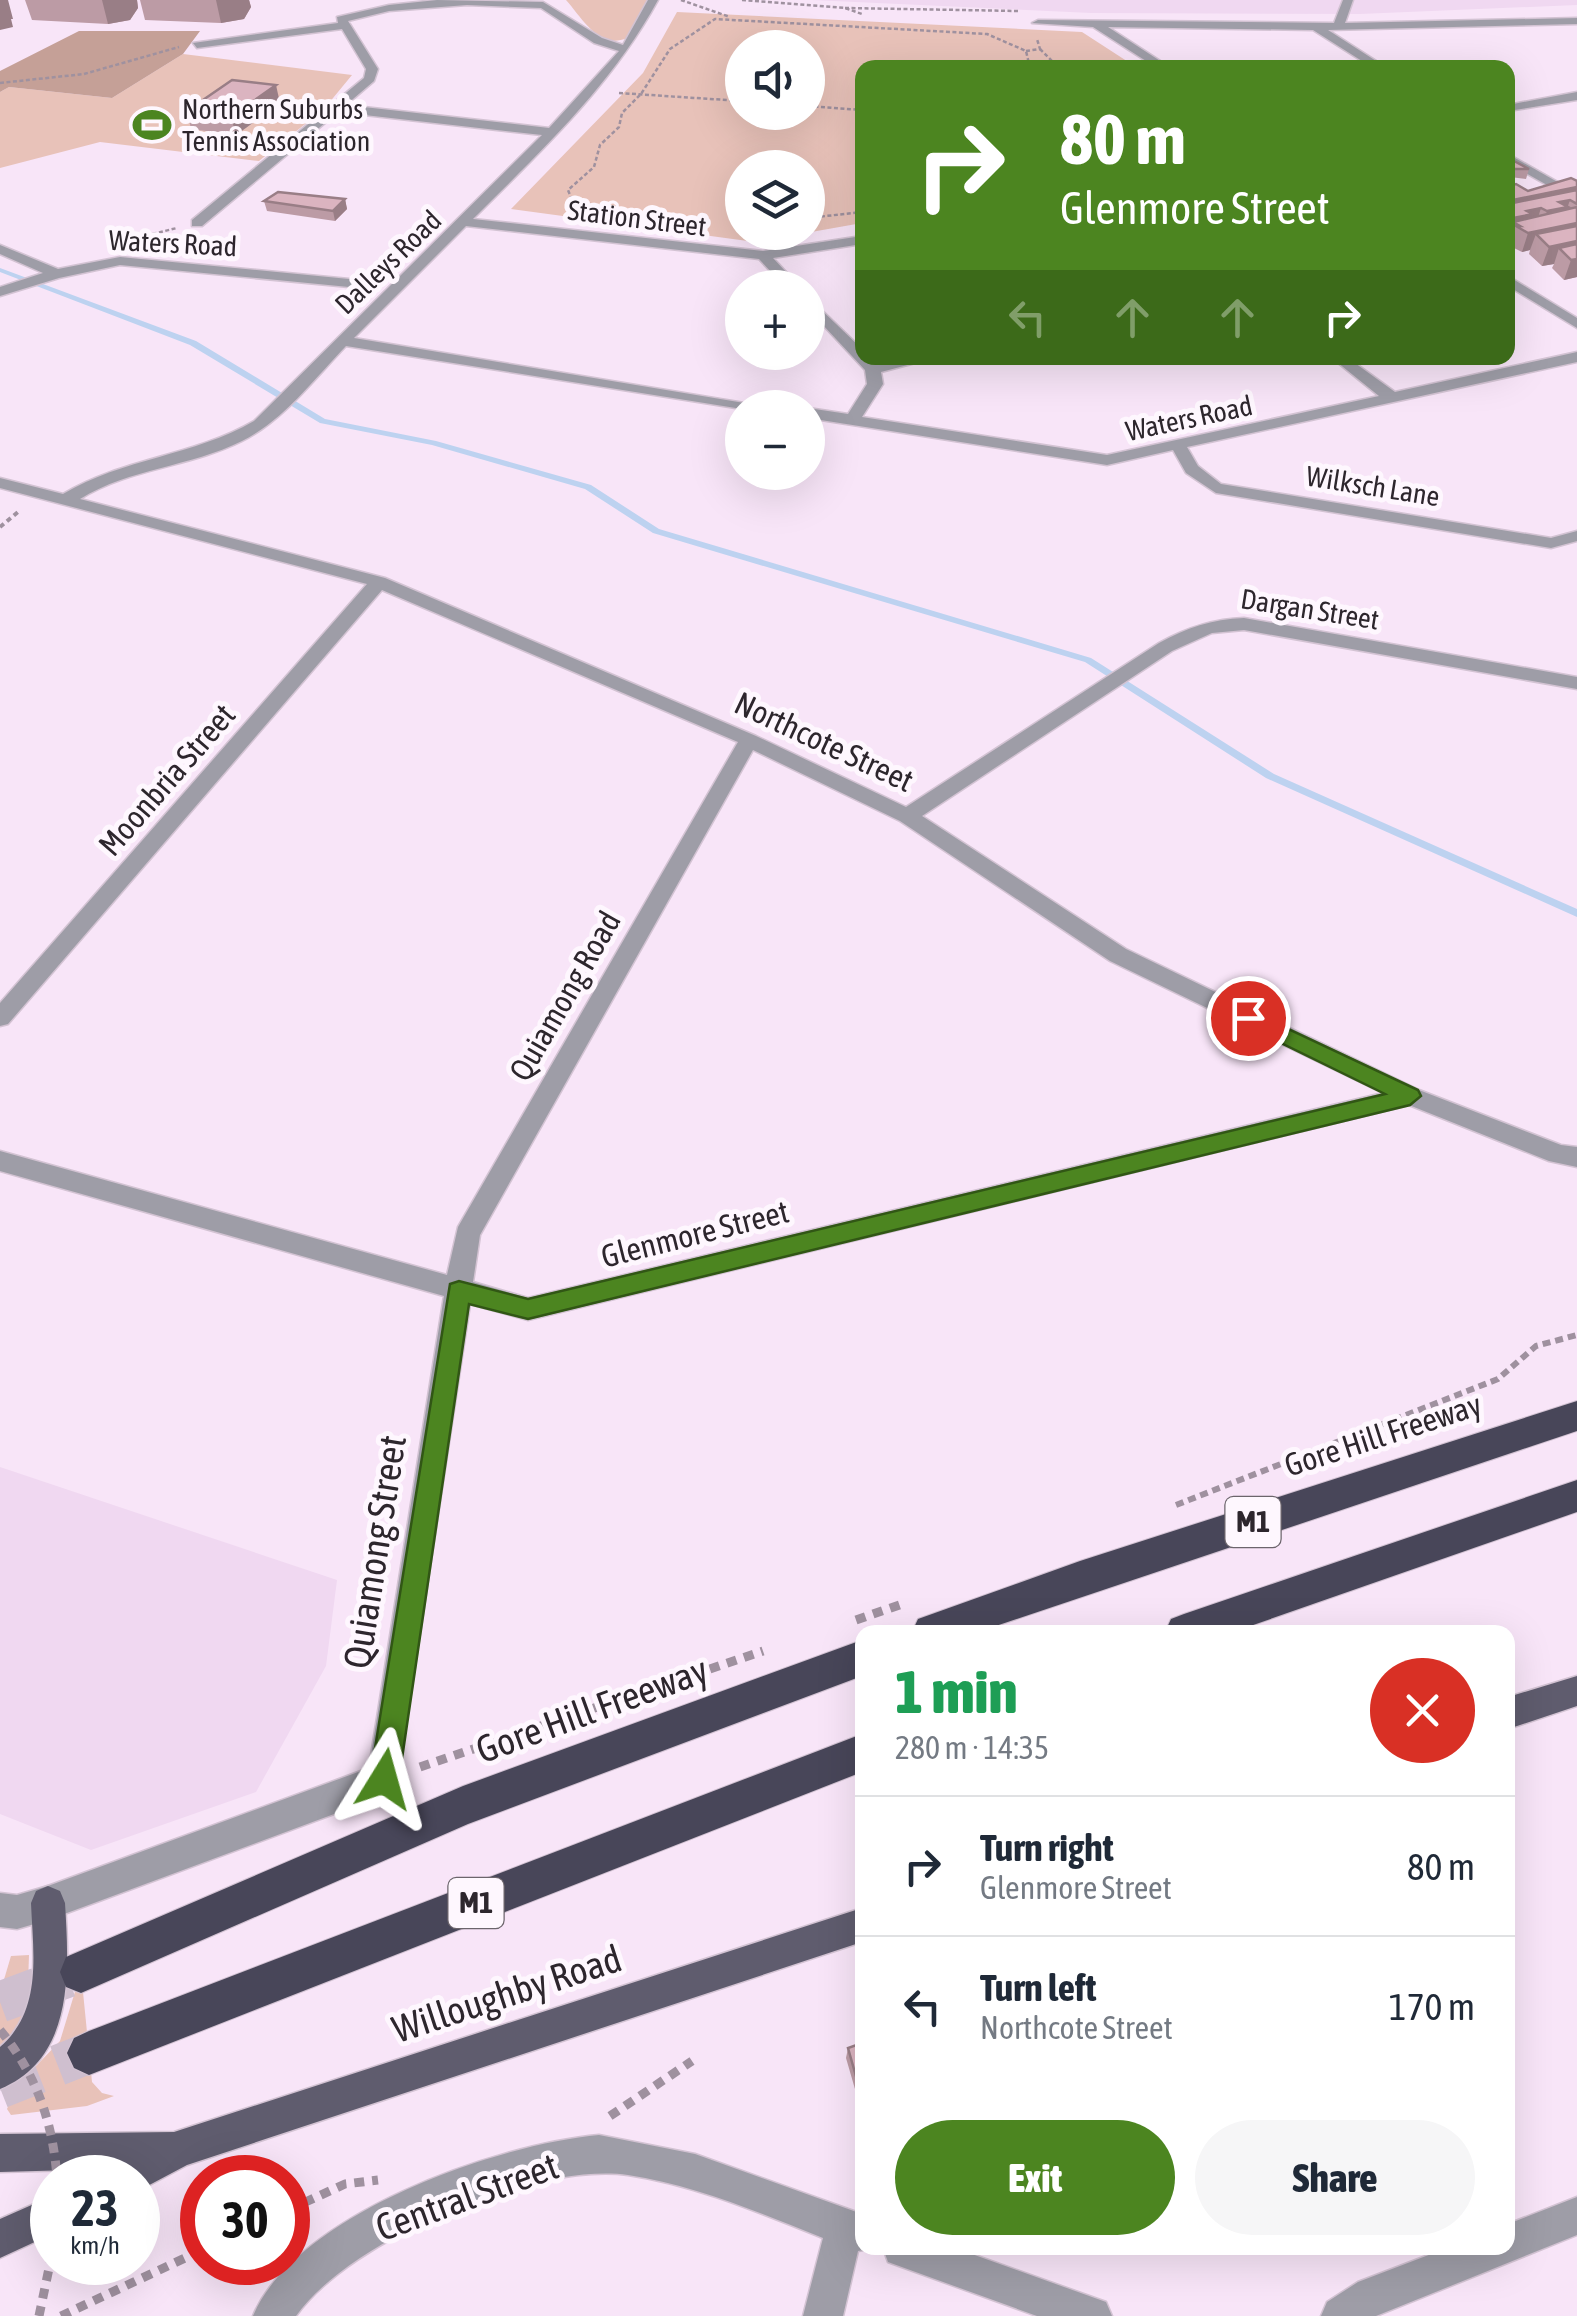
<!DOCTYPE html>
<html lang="en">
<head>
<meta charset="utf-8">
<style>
  body { margin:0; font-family:"Asap Condensed",sans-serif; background:#f6f6f7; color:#1f2937; height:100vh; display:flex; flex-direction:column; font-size:38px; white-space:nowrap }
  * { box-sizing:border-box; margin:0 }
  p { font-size:32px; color:#747a83 }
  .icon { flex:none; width:55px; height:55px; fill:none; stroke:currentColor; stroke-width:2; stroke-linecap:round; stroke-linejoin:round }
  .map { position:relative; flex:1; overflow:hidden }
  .drawer { position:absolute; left:855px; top:1625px; width:660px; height:630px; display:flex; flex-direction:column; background:#fff; border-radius:20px; box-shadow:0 10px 40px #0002 }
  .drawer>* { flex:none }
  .banner { position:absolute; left:855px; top:60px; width:660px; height:305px; border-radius:20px; box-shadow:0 10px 40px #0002; background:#4c8520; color:#fff; overflow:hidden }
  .fabs { position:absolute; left:725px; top:30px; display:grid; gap:20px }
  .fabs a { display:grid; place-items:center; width:100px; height:100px; border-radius:50%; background:#fff; box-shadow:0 10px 40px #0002; font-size:50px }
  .speed { position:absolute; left:30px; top:2155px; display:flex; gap:20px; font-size:50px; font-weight:700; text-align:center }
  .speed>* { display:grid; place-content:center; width:130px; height:130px; border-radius:50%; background:#fff; box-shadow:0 10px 40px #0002; line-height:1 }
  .speed small { font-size:25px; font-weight:400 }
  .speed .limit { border:15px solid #d22; background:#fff; color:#111 }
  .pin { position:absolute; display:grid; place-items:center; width:85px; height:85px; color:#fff; margin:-42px; border:5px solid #fff; border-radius:50%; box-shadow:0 2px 10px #0007 }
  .me { position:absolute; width:110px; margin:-55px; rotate:8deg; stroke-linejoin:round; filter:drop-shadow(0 0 8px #0008) }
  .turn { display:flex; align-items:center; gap:35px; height:210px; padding:0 40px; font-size:45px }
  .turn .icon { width:130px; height:130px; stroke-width:2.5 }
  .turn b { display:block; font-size:70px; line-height:85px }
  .lanes { display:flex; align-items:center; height:95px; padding:0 40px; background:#0003; justify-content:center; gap:50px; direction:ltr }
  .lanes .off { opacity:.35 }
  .round { display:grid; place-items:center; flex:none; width:105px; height:105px; border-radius:52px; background:#f6f6f7 }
  .summary { display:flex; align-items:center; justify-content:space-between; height:170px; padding:0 40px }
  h1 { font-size:60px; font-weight:800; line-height:75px; color:#1e9e55 }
  .action { display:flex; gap:20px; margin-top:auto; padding:20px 40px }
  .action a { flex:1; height:115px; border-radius:60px; background:#4c8520; color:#fff; font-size:40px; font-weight:800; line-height:115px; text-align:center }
  .action a+a { background:#f6f6f7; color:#1f2937 }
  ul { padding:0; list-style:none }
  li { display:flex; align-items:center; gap:30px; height:140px; padding:0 40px; border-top:2px solid #e0e1e3 }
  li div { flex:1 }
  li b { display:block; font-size:38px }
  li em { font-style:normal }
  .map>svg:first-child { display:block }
  .built { fill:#f0d8f1 }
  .green { fill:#e8c2b9; fill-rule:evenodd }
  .forest { fill:#c5a097 }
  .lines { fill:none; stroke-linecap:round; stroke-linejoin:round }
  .stream { fill:#bdd2f0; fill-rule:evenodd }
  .highway-tunnel { stroke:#cfbfcf; stroke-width:41; stroke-dasharray:41 21; stroke-linecap:butt }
  .minor-casing { stroke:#d3c3d3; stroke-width:3 }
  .major-casing { stroke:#d3c3d3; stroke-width:3 }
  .highway-casing { stroke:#d3c3d3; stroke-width:2 }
  .path-far3 { stroke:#9f919f; stroke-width:2.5; stroke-dasharray:4 2.5; stroke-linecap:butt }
  .path-far2 { stroke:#9f919f; stroke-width:4; stroke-dasharray:5 4; stroke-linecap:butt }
  .path-far1 { stroke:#9f919f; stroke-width:6; stroke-dasharray:8 5; stroke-linecap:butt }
  .path { stroke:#9f919f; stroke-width:9; stroke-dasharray:10 8; stroke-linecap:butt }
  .minor { fill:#9e9da7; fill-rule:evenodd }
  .major { fill:#5f5c6e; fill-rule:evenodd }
  .highway { fill:#484659; fill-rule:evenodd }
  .path-bridge { stroke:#9f919f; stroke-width:9; stroke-dasharray:10 8; stroke-linecap:butt }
  .wall { fill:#bc9ba5 }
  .shaded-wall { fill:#997e86 }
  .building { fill:#dbb4c0; stroke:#997e86; stroke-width:2.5 }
  .route { fill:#4c8520; stroke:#315615; stroke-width:2.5 }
  .labels { text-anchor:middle; stroke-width:10; stroke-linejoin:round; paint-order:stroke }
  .far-poi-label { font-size:28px; fill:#2d262d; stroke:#fef7fe; text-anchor:start }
  .far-street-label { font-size:28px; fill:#2d262d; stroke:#fef7fe }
  .shield { fill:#fef7fe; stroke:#6c656c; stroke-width:2.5 }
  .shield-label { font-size:30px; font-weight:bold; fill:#2d262d }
  .street-label { font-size:32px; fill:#2d262d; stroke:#fef7fe }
  .near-street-label { font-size:38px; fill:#2d262d; stroke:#fef7fe }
</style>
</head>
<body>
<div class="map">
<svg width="1577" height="2316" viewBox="0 0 1577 2316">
  <rect width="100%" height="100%" fill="#f8e5f8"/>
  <g class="built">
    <polygon points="812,0 1577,0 1577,5 1360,14 1091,13"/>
    <polygon points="0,1467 337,1580 326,1666 256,1792 91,1850 0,1814"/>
  </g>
  <g class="green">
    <path d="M566,0H648L627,38C599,50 583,19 566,0Z"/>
    <path d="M677,12L1082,32L1136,67L862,68V223L755,242L511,209L643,73ZM742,48H808V112H742ZM742,168H808V232H742Z"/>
    <polygon points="183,54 352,75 324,109 259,161 100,142 0,168 0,92 9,87 112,98"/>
    <polygon points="29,1955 27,2012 0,2055 0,1993 11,1956"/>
    <polygon points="81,1972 92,2082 102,2093 114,2096 87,2106 11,2115 7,2109 16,2087 60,2041"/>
  </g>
  <polygon class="forest" points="79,31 200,31 183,54 112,98 9,87 0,92 0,71"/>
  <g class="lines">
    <polygon class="stream" points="0,268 196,341 325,419 436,441 591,485 659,529 1091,658 1274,774 1577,909 1577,917 1266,778 1085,662 653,533 585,489 432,445 320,423 190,345 0,272"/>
    <g class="highway-tunnel">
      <polyline points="0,2002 68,1977"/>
      <polyline points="0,2088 89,2053"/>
    </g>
    <g class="minor-casing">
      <g id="minor">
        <path d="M437,0L543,2L602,38L623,45L648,0H658C611,86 542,150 473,219L763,251L862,236V244L773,258L801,288H786L759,259L466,226L354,338L774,408L742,409L346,346C315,378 283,421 242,441C190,467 130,468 80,499L385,578L756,736L906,807L1159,643C1186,628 1212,619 1244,618L1577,677V689L1244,630L1212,633L1172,651L922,816L1126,949L1419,1090L1561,1145L1577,1147V1167L1549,1161L1409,1105L528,1320L470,1304L396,1791L48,1920L17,1929L0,1927V1893L17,1895L48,1886L369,1768L444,1296L0,1171V1151L447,1275L458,1227L738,742L382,590L8,1024L0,1026V1003L367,584L0,488V478L63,494C123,458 194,456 254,421L542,135L338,112L202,226H192V220L364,78L366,69L342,29L197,48L193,43L338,23L337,17L389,5ZM467,5L541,8L594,43L619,51L549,128L346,105L374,81L378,69L348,21L389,11ZM753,750L900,821L1110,961L1383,1093L528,1298L473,1282L480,1235Z"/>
        <polygon points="1343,0 1353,0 1345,23 1577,18 1577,24 1328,30 1387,68 1373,68 1313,30 1108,27 1171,68 1157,68 1093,27 1032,23 1038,20 1334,23"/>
        <polygon points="1577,92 1577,100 1508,111 1508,105"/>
        <polygon points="1508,154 1577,193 1577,202 1508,163"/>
        <polygon points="0,245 58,269 120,257 349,279 356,283 349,287 120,265 59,278 0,296 0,287 43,273 0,254"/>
        <polygon points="1508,276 1577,318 1577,328 1508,286"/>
        <polygon points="808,297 862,349 862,358 870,358 876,364 906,358 934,358 881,372 883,384 862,417 1107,455 1379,396 1332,358 1348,358 1395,392 1577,352 1577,362 1187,447 1198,466 1221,484 1551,538 1577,531 1577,541 1551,548 1216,493 1186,473 1173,450 1107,465 808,418 808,408 848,414 867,384 865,370 808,309"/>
        <path d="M599,2135L695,2154L862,2214V2248H873L858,2251L843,2316H803L823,2238C760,2213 695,2185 628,2175C535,2162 350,2239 296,2316H253C295,2215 497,2144 599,2135Z"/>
        <polygon points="1577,2197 1577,2235 1376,2316 1321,2316 1327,2302 1358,2282 1447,2248 1508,2248 1508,2224"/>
        <polygon points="883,2248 955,2248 1106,2302 1112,2316 1037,2316 888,2262"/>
      </g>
    </g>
    <g class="major-casing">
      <g id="major">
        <polygon points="1577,1676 1577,1706 1508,1729 1508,1697"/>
        <path d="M48,1886L60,1891L65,1903C69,1970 75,2058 0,2089V2047C43,2010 33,1954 31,1903L36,1891Z"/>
        <polygon points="862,1908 862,1942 187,2165 138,2191 138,2178 105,2178 109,2169 0,2172 0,2134 174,2132"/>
        <polygon points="52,2196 52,2234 0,2258 0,2219"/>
      </g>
    </g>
    <g class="highway-casing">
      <g id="highway">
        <polygon points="1577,1401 1577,1431 978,1632 912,1632 918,1619 1080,1561"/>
        <polygon points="1577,1480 1577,1512 1233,1632 1165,1632 1171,1619 1184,1614"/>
        <polygon points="862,1640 862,1676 468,1824 81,1993 66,1987 60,1972 66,1957 463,1786"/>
        <polygon points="862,1734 862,1772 89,2075 74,2068 67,2053 74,2038 89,2031"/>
      </g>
    </g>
    <g class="path-far3">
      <polyline points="681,0 730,17"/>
      <polyline points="742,0 845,8 862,14"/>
      <polyline points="845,8 1018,11"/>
      <polyline points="1040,49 1059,68"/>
      <polyline points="1026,51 1040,49 1037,39"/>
      <polyline points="0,83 84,74 179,47"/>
      <polyline points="619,93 742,101"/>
      <polyline points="808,106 862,110"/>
      <polyline points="629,213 572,200 568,190 594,167 600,145 619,127 622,113 641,94 670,49 715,19 987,34 1026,51 1030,68"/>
      <polyline points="808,218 862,212"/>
      <polyline points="140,237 177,228"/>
    </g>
    <polyline class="path-far2" points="0,527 18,512"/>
    <polyline class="path-far1" points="1176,1505 1498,1379 1536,1346 1577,1335"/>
    <g class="path">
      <polyline points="856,1620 905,1603"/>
      <polyline points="420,1767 763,1651"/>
      <polyline points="610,2116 692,2061"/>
      <polyline points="288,2210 345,2184 378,2180"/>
      <polyline points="39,2316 52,2254"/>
      <polyline points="61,2316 202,2250"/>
    </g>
    <use href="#minor" class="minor"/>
    <use href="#major" class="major"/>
    <use href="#highway" class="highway"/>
    <path class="path-bridge" d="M0,2030C36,2074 53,2122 57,2178"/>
  </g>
  <g class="wall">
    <polygon points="25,0 137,0 138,8 130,20 108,24 32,20"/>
    <polygon points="140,0 249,0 251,7 244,19 221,23 145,20"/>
    <polygon points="280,103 236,135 191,129 187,111"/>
    <polygon points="1508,161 1529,169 1526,179 1510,177"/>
    <polygon points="1577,181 1577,277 1564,280 1552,268 1554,264 1542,266 1529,254 1530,250 1522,252 1510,246 1511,243 1508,241 1509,185 1528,191"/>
    <polygon points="345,199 347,209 335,221 267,211 264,201"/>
    <polygon points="862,2043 862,2095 857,2096 846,2058 848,2048"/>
  </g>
  <g class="shaded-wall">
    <polygon points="0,0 8,0 13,19 11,19 13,27 0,30"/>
    <polygon points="102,0 137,0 138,8 130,20 108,24"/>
    <polygon points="216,0 249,0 251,7 244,19 221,23"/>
    <polygon points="276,85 280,103 236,135 231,117"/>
    <polygon points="1513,168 1510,177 1508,178 1508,169"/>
    <polygon points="1577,187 1577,204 1570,200 1561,226 1577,223 1577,241 1536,234 1530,250 1522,252 1528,233 1541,230 1547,211 1541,208 1535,227 1520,230 1520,226 1513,222 1508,237 1508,201"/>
    <polygon points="345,199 347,209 335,221 333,211"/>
    <polygon points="1577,241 1577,259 1559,248 1554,264 1542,266 1549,247"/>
    <polygon points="1577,259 1577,277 1564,280 1571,260"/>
    <polygon points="862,2086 862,2095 857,2096 859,2087"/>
  </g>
  <g class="building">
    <polygon points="232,80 276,85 231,117 187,111"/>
    <polygon points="1512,160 1529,169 1508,169 1508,161"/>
    <polygon points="1571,178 1577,181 1577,187 1508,201 1508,186 1516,184 1528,191"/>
    <polygon points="1577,190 1577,204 1570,200 1559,202 1568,207 1547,211 1541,208 1527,211 1533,214 1508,219 1508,204"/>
    <polygon points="278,192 345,199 333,211 264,201"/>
    <polygon points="1577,207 1577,223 1528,233 1516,226 1520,226 1513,222"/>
    <polygon points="1577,226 1577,241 1549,247 1536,234"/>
    <polygon points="1577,244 1577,259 1571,260 1559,248"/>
    <polygon points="862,2043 862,2086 859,2087 848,2048"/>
  </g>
  <polygon class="route" points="1248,1010 1418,1090 1421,1096 1410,1105 528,1319 469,1304 399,1779 395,1789 384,1794 374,1789 370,1779 450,1284 459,1281 528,1299 1385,1094 1240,1023 1240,1012"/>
  <defs>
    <g id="stadium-bare" transform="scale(3)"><path d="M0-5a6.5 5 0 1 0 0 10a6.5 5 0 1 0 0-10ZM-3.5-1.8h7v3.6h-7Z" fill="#4c8520" stroke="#fef7fe" stroke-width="2.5" paint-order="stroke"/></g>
  </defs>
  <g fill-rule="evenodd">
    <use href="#stadium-bare" x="152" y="125"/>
  </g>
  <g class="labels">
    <g class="far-poi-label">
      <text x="182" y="119">Northern Suburbs<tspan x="182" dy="32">Tennis Association</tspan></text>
    </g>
    <g class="far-street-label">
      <text transform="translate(637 218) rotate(7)" y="10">Station Street</text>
      <text transform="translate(173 243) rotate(3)" y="10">Waters Road</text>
      <text transform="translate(388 262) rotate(-44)" y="10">Dalleys Road</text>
      <text transform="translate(1189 418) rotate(-12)" y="10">Waters Road</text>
      <text transform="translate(1373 486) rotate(9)" y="10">Wilksch Lane</text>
      <text transform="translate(1310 609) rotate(9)" y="10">Dargan Street</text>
    </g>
    <g class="shield">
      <rect x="1225.5" y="1497" width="55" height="50" rx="8"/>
      <rect x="448.5" y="1878" width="55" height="50" rx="8"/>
    </g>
    <g class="shield-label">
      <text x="1253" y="1532">M1</text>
      <text x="476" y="1913">M1</text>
    </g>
    <g class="street-label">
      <text transform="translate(824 742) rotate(25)" y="11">Northcote Street</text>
      <text transform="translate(167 780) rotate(-49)" y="11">Moonbria Street</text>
      <text transform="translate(565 996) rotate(-60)" y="11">Quiamong Road</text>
      <text transform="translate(695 1234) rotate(-14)" y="11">Glenmore Street</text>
      <text transform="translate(1383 1435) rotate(-18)" y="11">Gore Hill Freeway</text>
    </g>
    <g class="near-street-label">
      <text transform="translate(375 1552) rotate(-81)" y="13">Quiamong Street</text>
      <text transform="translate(592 1710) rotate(-20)" y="13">Gore Hill Freeway</text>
      <text transform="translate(507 1994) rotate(-18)" y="13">Willoughby Road</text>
      <text transform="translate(467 2197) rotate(-20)" y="13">Central Street</text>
    </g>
  </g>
</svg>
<div class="fabs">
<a><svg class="icon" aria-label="sound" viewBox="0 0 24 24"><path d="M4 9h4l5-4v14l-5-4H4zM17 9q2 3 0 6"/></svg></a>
<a><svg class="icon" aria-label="layers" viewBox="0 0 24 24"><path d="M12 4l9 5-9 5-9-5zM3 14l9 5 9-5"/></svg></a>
<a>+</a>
<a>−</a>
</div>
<div class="speed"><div>23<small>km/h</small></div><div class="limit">30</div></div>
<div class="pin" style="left:1248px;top:1018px;background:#d93025"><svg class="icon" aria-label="arrive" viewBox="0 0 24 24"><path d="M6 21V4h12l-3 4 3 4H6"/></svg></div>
<svg class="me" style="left:384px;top:1779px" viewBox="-20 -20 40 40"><path d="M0-17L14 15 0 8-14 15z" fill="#4c8520" stroke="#fff" stroke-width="4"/></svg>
<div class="banner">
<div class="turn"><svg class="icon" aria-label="right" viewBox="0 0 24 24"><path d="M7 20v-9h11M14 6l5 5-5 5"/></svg><div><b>80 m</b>Glenmore Street</div></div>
<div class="lanes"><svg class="icon off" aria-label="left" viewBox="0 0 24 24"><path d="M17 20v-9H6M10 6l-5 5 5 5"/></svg><svg class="icon off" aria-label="ahead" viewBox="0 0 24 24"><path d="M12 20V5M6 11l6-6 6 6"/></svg><svg class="icon off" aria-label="ahead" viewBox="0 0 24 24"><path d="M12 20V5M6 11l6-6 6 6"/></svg><svg class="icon" aria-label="right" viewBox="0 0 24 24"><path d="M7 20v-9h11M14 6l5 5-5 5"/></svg></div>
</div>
<section class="drawer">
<div class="summary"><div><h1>1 min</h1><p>280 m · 14:35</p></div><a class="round" style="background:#d93025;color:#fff"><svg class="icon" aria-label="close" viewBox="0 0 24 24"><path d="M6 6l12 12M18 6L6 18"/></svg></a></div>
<ul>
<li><svg class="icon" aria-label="right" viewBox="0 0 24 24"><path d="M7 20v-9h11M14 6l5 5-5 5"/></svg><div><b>Turn right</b><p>Glenmore Street</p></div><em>80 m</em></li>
<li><svg class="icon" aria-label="left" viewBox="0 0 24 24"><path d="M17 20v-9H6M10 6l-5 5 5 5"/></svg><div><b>Turn left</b><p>Northcote Street</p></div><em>170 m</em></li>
</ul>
<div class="action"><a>Exit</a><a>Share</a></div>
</section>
</div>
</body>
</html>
